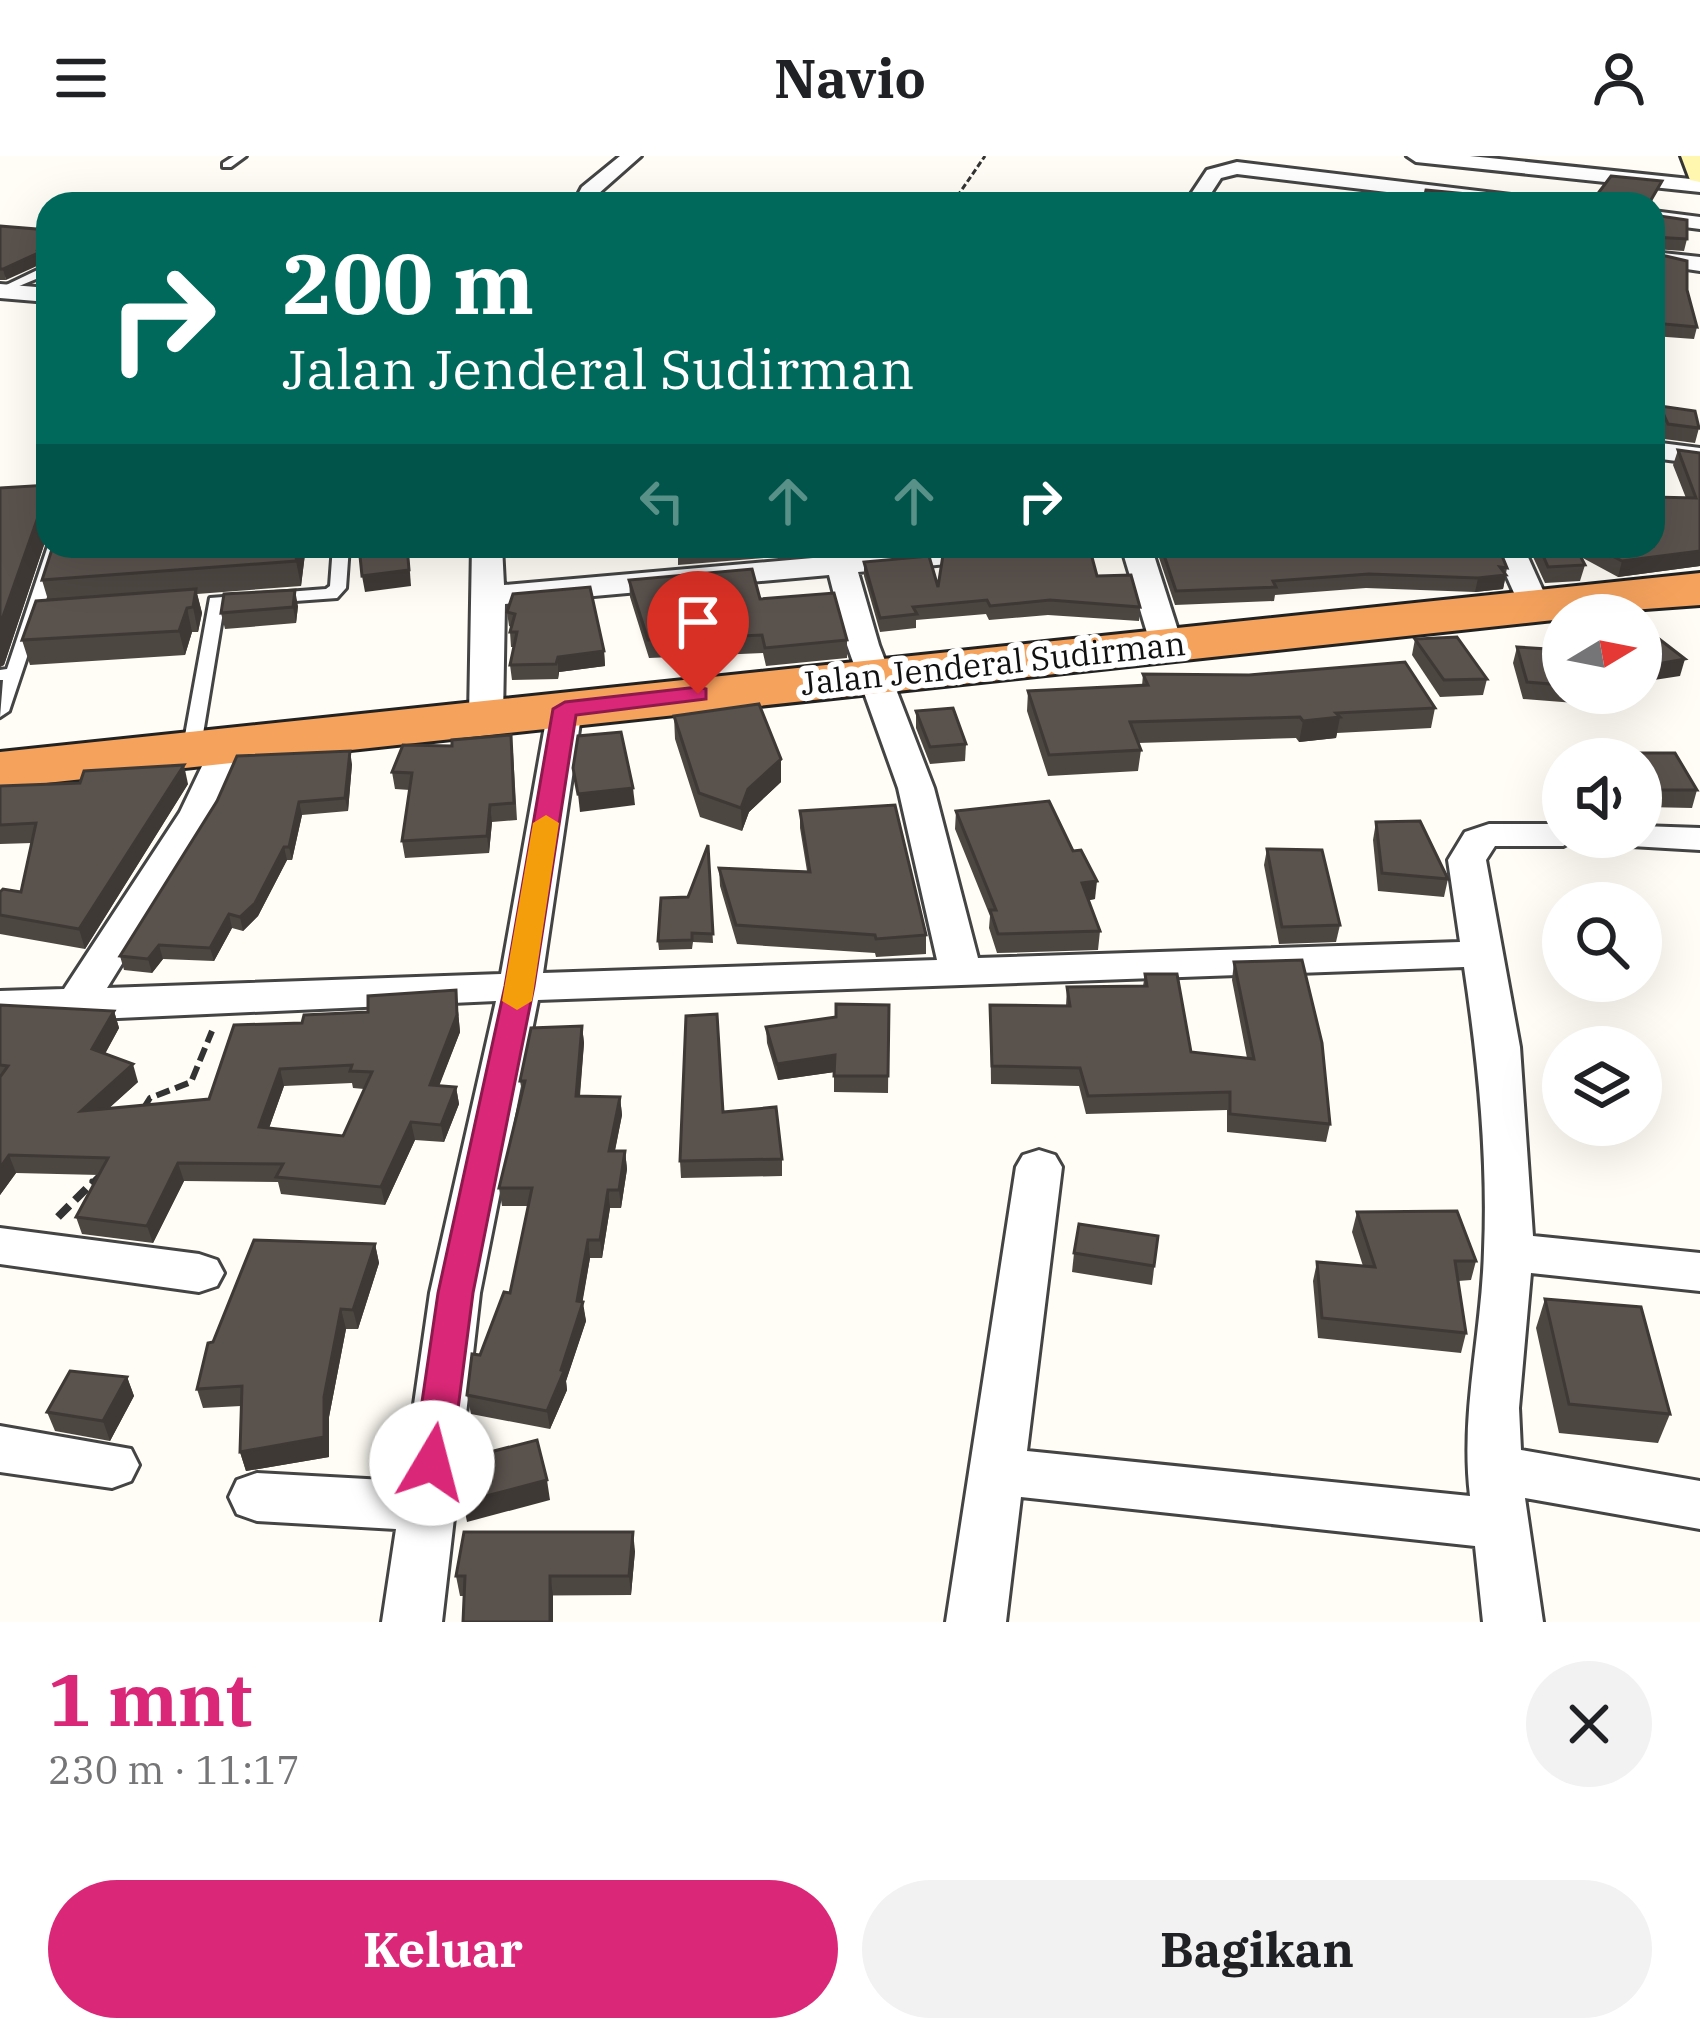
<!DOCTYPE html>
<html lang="id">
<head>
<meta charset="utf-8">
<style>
  body { margin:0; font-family:"IBM Plex Serif",serif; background:#f2f2f2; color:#202124; height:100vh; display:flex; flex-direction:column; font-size:45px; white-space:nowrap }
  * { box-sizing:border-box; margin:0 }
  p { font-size:39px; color:#757577 }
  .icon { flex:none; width:66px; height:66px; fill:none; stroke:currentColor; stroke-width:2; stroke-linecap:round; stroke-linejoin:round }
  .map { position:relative; height:1466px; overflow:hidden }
  .side { display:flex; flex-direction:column; background:#fff; flex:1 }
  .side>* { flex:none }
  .top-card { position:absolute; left:36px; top:36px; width:1629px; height:366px; border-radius:36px; box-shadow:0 12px 48px #0002; background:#00695c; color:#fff; overflow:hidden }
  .needle { width:78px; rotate:80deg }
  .fabs { position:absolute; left:1542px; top:438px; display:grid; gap:24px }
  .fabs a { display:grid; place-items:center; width:120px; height:120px; border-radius:50%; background:#fff; box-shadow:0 12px 48px #0002; font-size:60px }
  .pin { position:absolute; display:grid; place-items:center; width:102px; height:102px; color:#fff; margin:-123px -51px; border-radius:50% 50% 50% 0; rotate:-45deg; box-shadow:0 0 12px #0007 }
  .pin .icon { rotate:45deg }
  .me { position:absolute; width:132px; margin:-66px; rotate:8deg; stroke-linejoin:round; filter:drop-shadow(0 0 9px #0008) }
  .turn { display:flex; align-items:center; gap:42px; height:252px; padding:0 48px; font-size:54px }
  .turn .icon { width:156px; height:156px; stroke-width:2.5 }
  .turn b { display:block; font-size:84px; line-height:102px }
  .lanes { display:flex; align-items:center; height:114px; padding:0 48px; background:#0003; justify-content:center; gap:60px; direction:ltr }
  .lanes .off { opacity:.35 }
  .round { display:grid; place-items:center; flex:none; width:126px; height:126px; border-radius:63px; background:#f2f2f2 }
  .head { display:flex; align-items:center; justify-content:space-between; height:204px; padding:0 48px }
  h1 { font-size:72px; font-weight:700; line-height:90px; color:#db2777 }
  .cta { display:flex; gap:24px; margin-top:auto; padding:24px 48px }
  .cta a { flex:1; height:138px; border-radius:72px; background:#db2777; color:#fff; font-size:48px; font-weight:700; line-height:138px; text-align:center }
  .cta a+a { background:#f2f2f2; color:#202124 }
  header { display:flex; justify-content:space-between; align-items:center; height:156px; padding:0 48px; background:#fff; font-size:54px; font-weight:700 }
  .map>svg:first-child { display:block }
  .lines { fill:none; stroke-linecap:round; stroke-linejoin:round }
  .lane-casing { stroke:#444; stroke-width:6 }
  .street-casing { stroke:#444; stroke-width:6 }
  .secondary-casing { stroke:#333; stroke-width:6 }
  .highway-casing { stroke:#222; stroke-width:6 }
  .path-far2 { stroke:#333; stroke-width:3; stroke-dasharray:6 3; stroke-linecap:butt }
  .path-far1 { stroke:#333; stroke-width:6; stroke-dasharray:14 6; stroke-linecap:butt }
  .path { stroke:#333; stroke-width:8; stroke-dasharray:16 8; stroke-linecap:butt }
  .lane { fill:#fff; fill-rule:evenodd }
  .street { fill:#fff; fill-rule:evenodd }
  .secondary { fill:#fff6b0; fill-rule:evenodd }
  .highway { fill:#f5a25d; fill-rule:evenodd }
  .wall { fill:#4d4742; fill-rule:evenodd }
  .shaded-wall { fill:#3f3936 }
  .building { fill:#5a524d; stroke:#3f3936; stroke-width:3; fill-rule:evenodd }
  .route { fill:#db2777; stroke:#8e194d; stroke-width:3 }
  .slow { fill:#f59e0b }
  .labels { text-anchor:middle; stroke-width:12; stroke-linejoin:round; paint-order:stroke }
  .street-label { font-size:33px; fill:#111; stroke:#fff }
</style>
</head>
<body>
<header><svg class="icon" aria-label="menu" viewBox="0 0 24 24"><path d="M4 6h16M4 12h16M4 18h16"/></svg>Navio<svg class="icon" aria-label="person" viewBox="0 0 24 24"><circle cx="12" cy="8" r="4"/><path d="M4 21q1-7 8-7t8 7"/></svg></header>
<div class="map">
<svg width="1700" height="1466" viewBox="0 0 1700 1466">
  <rect width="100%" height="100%" fill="#fffdf5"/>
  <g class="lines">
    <g class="lane-casing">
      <g id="lane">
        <polygon points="234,0 246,0 231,11 223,11 223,7"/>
        <polygon points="48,109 48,118 0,138 0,132"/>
        <polygon points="48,390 64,390 9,555 0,561 3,524 0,524 0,514 7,513"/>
        <polygon points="333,390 349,390 346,432 337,442 224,450 200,596 191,602 184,600 182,596 210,442 326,433 330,430"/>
      </g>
    </g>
    <g class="street-casing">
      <g id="street">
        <polygon points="620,0 641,0 598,38 593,48 573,48 582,31"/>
        <polygon points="1407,0 1470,0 1700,24 1700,36 1416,6"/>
        <polygon points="1237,6 1537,42 1547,48 1487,48 1237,18 1221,22 1208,42 1194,42 1191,38 1207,14"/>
        <polygon points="1653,55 1700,61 1700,73 1653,67"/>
        <polygon points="1653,96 1700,101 1700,115 1653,108"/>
        <polygon points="0,128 48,132 48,146 0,142"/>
        <polygon points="1653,286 1700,292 1700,308 1653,302"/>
        <path d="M472,390H502L504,429L824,401L821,390H851L853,398L949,390H1064L1049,399L858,416L879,489L934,632L978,802L1460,786L1448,704L1465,676L1489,668H1563V681H1580L1563,690H1495L1486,704L1520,891L1533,1080L1700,1097V1135L1531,1117L1519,1252L1521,1294L1700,1325V1373L1525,1342L1543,1466H1483L1475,1390L1021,1341L1006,1466H946L1016,1011L1023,999L1039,994L1055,999L1062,1011L1027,1295L1470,1340C1460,1256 1482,1178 1484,1094C1488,1000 1478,904 1464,811L538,844L480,1137L442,1466H382L396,1373L257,1365L237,1358L229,1341L237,1324L257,1317L403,1325L430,1137L496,845L74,864L0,863V835L64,833L180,656L214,585H238L244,592L216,656L107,832L501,818L548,553L553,546H577L582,553L543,817L937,804L898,632L847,489L829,419L505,448L503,561L498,568H474L469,561Z"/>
        <polygon points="1121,390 1151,390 1183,490 1178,497 1156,497 1151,490"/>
        <polygon points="1493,390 1523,390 1550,450 1545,457 1523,457"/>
        <polygon points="1641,670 1700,672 1700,694 1614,689 1608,681 1641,681"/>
        <polygon points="0,1072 199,1098 217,1104 224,1117 217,1130 199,1136 0,1108"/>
        <polygon points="0,1270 131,1293 139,1309 131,1325 112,1332 0,1316"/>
      </g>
    </g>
    <g class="secondary-casing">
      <polygon id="secondary" points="1681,0 1700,0 1700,26 1690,24"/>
    </g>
    <g class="highway-casing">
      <polygon id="highway" points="1700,417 1700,449 1563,459 1563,463 0,632 0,596"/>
    </g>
    <polyline class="path-far2" points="952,48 985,0"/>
    <g class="path-far1">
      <polyline points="143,953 150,942 191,926 212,875"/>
      <polyline points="91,1028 100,1019"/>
    </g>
    <polyline class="path" points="58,1061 94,1025"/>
    <use href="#lane" class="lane"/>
    <use href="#street" class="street"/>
    <use href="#secondary" class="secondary"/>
    <use href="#highway" class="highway"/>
  </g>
  <g class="wall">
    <polygon points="1653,59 1687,83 1684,95 1653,93"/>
    <polygon points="0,70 6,124 0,124"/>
    <polygon points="1653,97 1687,134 1697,171 1694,183 1653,180"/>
    <polygon points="1660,250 1699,272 1695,287 1664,283 1657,264"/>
    <polygon points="1678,294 1700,297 1700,410 1618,421 1581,401 1585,409 1580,425 1545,427 1528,390 1653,390 1653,341 1686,342 1673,309"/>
    <polygon points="48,329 48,386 45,386 4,509 0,511 0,332"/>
    <polygon points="53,390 306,390 301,430 197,438 202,457 198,476 192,476 185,499 30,509 22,484 48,444 42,424"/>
    <polygon points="678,390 799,390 799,399 678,409"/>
    <polygon points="856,390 895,390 857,393"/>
    <polygon points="1155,390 1498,390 1507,412 1503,433 1475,436 1366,432 1275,439 1274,445 1175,449"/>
    <polygon points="864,406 938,431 1097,420 1140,451 1139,465 1048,459 989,464 986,458 916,464 916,472 880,476 864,420"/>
    <polygon points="629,424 760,443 847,484 847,502 766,510 763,497 649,502 630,441"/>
    <polygon points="513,438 604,495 605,510 559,516 558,523 512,524 510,509 514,491 511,491 510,476 511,471 509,470 507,456"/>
    <polygon points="298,450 296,467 225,473 221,457"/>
    <polygon points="1563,477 1563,537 1578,537 1575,547 1523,543 1513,507 1517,491 1558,494"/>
    <polygon points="1415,483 1487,523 1483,539 1440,541 1412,499"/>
    <polygon points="1143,518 1435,552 1431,572 1337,577 1336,582 1299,586 1296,582 1138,587 1141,594 1138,615 1048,620 1027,555 1028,535 1142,530"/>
    <polygon points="916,555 966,588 965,605 930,608 916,572"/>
    <polygon points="674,560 781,603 781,626 749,656 742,675 700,661 675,583"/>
    <polygon points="513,596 517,664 492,666 489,697 405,702 402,685 410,634 395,633 392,616"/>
    <polygon points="1631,597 1697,634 1692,652 1646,651 1641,642 1641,603 1629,603"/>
    <polygon points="352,608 348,655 302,659 292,704 287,704 258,760 243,775 232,772 214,805 163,803 152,817 124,814 120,800 217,645"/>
    <polygon points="188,628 85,793 0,778 0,736 21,736 32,687 0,688 0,630"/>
    <polygon points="800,655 926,779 926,798 876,801 875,797 737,788 720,730 719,712 807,715 800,672"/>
    <polygon points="956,655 1095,743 1088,744 1100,775 1098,794 997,797 989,772 990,760 955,673"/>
    <polygon points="1376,666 1448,723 1444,741 1378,735 1373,684"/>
    <polygon points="708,689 713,787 693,786 692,793 659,794 658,785 688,741"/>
    <polygon points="1267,693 1340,769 1336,786 1279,788 1264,709"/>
    <polygon points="1234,806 1330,968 1326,986 1227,976 1227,954 1086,958 1079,930 991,928 990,849 1066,850 1067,831 1143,830 1145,818 1191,896 1247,902 1232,824"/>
    <path d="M456,834L460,876L439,929L456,931L459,948L444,986L415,984L385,1049L281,1038L278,1026L184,1025L153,1087L82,1078L76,1061L99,1019L16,1017L0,1039V849L114,855L119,872L105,898L138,926L109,952L209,943L302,867L368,856ZM352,927L353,932L364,933L343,980L269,972L284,930Z"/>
    <polygon points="889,849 888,937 834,936 834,916 778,924 767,887 766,871 836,861"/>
    <polygon points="582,870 584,887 580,940 620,941 622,959 615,995 625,995 627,1013 621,1052 610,1052 602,1102 590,1102 582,1146 586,1165 566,1225 567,1234 550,1273 471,1258 467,1239 480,1199 510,1137 528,1050 502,1050 499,1032 522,936 520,925"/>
    <polygon points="723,956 782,1003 782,1020 681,1022 680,1005"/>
    <polygon points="1357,1056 1476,1105 1471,1124 1458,1125 1466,1177 1461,1197 1318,1182 1313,1125 1317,1106 1363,1110 1352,1076"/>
    <polygon points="1158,1080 1152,1129 1072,1116 1074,1097"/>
    <polygon points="375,1088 379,1107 358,1173 346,1173 329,1261 329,1301 246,1315 240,1296 241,1250 203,1252 197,1233 213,1186"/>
    <polygon points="1545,1143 1670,1258 1658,1287 1559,1277 1536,1172"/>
    <polygon points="127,1221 134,1240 110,1285 55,1275 47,1256"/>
    <polygon points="635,1395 631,1439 460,1440 456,1420"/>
  </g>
  <g class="shaded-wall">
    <polygon points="48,88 48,105 6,124 3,113"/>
    <polygon points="38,361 45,386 4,509 0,511 0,469"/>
    <polygon points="298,390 306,390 301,430 296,405"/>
    <polygon points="408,390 411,430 365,436 362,420"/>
    <polygon points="1700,395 1700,410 1618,421 1622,405"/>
    <polygon points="1506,419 1503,433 1475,436 1478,422"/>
    <polygon points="196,433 202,457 198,476 193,451"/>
    <polygon points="295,434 298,450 296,467 293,451"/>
    <polygon points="187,452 192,476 185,499 179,475"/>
    <polygon points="604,495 605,510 559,516 558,523 558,501"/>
    <polygon points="1685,503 1680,520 1641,526 1641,511"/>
    <polygon points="1340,561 1336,582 1299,586 1303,565"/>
    <polygon points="350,595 352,608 348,655 345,642"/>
    <polygon points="781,603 781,626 749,656 742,675 741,652 748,633"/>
    <polygon points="184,609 188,628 85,793 79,773"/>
    <polygon points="633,632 635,649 580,656 578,638"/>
    <polygon points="299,646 302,659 292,704 289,691"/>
    <polygon points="490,649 492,666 489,697 487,680"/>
    <polygon points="284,691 287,704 258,760 243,775 240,761"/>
    <polygon points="1097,725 1095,743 1080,746 1082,727"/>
    <polygon points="229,758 232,772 214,805 210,792"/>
    <polygon points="159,789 163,803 152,817 148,803"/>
    <polygon points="456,834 460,876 433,946 430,929"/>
    <polygon points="114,855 119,872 98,910 92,893"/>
    <polygon points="582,870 584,887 578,958 576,940"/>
    <polygon points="835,899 835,916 778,924 777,908"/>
    <polygon points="133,908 138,926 87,972 81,955"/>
    <polygon points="280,913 284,930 263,989 259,971"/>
    <polygon points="456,931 459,948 444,986 441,969"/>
    <polygon points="620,941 622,959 611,1013 609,995"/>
    <polygon points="411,966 415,984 385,1049 381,1031"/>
    <polygon points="625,995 627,1013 621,1052 619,1034"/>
    <polygon points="9,999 16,1017 0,1039 0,1012"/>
    <polygon points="178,1007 184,1025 153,1087 147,1070"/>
    <polygon points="608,1034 610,1052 602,1102 600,1084"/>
    <polygon points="588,1084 590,1102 581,1155 583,1146 586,1165 566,1225 567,1234 550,1273 547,1255 561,1214"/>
    <polygon points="375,1088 379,1107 358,1173 353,1154"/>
    <polygon points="341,1153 346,1173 329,1261 329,1301 246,1315 240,1296 324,1241"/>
    <polygon points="127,1221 134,1240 110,1285 103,1265"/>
    <polygon points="547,1324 550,1344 467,1366 463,1346"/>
    <polygon points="633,1376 635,1395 631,1439 629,1420"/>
    <polygon points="550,1420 553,1439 553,1466 550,1466"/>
  </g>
  <g class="building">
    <polygon points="1611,20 1662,25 1651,44 1652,48 1590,48"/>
    <polygon points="1426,34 1510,42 1509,48 1423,48"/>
    <polygon points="1653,59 1687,64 1687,83 1653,81"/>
    <polygon points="0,70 48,74 48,88 40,93 47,93 3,113 0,113"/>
    <polygon points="1653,97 1687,105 1687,134 1697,171 1653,167"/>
    <polygon points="1660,250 1695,255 1699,272 1668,268"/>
    <polygon points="1678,294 1700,297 1700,395 1622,405 1593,390 1653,390 1653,379 1655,379 1653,341 1696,342"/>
    <polygon points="48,329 48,361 38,361 0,469 0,332"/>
    <polygon points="53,390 298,390 296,405 42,424"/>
    <polygon points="359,390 407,390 409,414 362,420"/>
    <polygon points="678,390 718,390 677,393"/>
    <polygon points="1047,390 1089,390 1097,420 1131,419 1140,451 1050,444 990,450 987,444 913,451 917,458 880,462 864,406 929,400 938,431 943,399"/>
    <polygon points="1161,390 1498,390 1507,412 1500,411 1506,419 1478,422 1369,418 1273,425 1276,431 1176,435"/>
    <polygon points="1539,390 1575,390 1585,409 1548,411"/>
    <polygon points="752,413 760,443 834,437 847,484 765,492 762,479 648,484 629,424"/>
    <polygon points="590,431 604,495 558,501 556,508 510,509 517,476 510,476 515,458 507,456 513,438"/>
    <polygon points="196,433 193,451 187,452 179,475 22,484 36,445"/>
    <polygon points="295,434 293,451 221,457 224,438"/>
    <polygon points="1641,469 1685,503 1641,511"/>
    <polygon points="1457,481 1487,523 1444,524 1415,483"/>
    <polygon points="1517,491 1563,494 1563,529 1527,526"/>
    <polygon points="1405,506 1435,552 1336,557 1340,561 1303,565 1300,561 1130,566 1141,594 1049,599 1028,535 1148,529 1143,518 1249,519"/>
    <polygon points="759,548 781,603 748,633 741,652 699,637 674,560"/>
    <polygon points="953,552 966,588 930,591 916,555"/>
    <polygon points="621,576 633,632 578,638 573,612 578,580"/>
    <polygon points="511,579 514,647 490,649 487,680 402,685 412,617 392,616 403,589 452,590 452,584"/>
    <polygon points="350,595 345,642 299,646 289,691 284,691 255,747 240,761 229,758 210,792 159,789 148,803 120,800 217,645 237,600"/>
    <polygon points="1631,597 1675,597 1697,634 1652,634 1641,615 1641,603 1634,603"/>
    <polygon points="184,609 79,773 0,759 0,736 3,733 21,736 36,667 0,669 0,630 80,627 84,615"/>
    <polygon points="1049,645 1073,695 1081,694 1097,725 1082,727 1100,775 998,778 990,754 996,754 956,655"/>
    <polygon points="895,649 926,779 876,783 875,779 736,769 719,712 810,716 800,655"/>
    <polygon points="1420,665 1448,723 1382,717 1376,666"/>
    <polygon points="708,689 713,778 692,777 692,784 658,785 661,742 688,741"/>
    <polygon points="1267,693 1322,694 1340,769 1282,771"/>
    <polygon points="1302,804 1322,887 1330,968 1230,958 1230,936 1088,940 1080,912 992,910 990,849 1070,850 1067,831 1147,830 1145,818 1177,818 1191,896 1254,903 1234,806"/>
    <path d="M456,834L457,859L430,929L456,931L441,969L411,966L381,1031L276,1021L283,1008L178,1007L147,1070L76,1061L108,1002L9,999L0,1012V921L8,910L0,909V849L114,855L92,893L133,908L81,955L209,943L234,869L302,867L304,859L368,856V840ZM352,909L350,915L372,916L343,980L259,971L280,913Z"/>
    <polygon points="836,848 889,849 888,920 834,920 835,899 777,908 766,871 836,861"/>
    <polygon points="717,858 723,956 776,951 782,1003 680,1005 686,860"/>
    <polygon points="582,870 576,940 620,941 609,995 625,995 619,1034 608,1034 600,1084 588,1084 577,1145 583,1146 561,1214 564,1215 547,1255 467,1239 472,1198 480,1199 504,1136 510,1137 532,1032 499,1032 525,925 520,925 531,872"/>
    <polygon points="1457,1055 1476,1105 1455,1105 1466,1177 1322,1162 1317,1106 1375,1111 1357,1056"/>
    <polygon points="1079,1068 1158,1080 1154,1110 1074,1097"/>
    <polygon points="254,1084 375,1088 353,1154 341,1153 324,1241 324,1281 240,1296 242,1230 197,1233 208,1187 213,1186"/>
    <polygon points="1545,1143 1641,1151 1670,1258 1569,1248"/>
    <polygon points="70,1215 127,1221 103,1265 47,1256"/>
    <polygon points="537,1284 547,1324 463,1346 459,1304"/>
    <polygon points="464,1376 633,1376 629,1420 550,1420 550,1466 463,1466 465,1420 456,1420"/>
  </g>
  <polygon class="route" points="698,531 706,533 706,543 576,559 534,830 473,1137 451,1307 445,1319 432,1324 418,1319 413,1307 438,1137 505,830 553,553 565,546"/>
  <polygon class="slow" points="546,659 559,667 532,845 517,854 502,845 533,667"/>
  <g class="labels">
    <g class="street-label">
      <text transform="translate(993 507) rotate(-6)" y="12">Jalan Jenderal Sudirman</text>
    </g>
  </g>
</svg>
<div class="fabs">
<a><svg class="needle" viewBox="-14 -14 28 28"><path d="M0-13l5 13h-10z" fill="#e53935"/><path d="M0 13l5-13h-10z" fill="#757577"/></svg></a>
<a><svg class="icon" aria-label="sound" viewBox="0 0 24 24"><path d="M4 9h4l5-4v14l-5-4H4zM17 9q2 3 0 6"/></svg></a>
<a><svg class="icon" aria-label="search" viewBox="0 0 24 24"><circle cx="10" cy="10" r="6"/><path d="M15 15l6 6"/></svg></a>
<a><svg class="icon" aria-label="layers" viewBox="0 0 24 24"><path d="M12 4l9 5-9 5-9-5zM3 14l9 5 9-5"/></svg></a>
</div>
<div class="pin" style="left:698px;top:538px;background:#d93025"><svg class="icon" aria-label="arrive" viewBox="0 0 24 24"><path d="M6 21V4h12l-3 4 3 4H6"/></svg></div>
<svg class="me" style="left:432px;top:1307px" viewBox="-20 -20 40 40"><circle r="19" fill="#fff"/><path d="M0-13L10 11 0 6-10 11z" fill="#db2777"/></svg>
<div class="top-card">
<div class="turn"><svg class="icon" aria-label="right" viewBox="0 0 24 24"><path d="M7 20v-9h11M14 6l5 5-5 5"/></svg><div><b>200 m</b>Jalan Jenderal Sudirman</div></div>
<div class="lanes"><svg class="icon off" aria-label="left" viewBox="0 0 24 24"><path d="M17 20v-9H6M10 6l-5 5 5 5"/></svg><svg class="icon off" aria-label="ahead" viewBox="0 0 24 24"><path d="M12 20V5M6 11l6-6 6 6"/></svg><svg class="icon off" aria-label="ahead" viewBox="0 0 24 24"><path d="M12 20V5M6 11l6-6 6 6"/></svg><svg class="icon" aria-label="right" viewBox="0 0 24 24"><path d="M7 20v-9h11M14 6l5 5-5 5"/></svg></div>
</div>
</div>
<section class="side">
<div class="head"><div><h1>1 mnt</h1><p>230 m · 11:17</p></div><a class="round"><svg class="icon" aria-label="close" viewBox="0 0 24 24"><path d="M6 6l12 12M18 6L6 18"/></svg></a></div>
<div class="cta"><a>Keluar</a><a>Bagikan</a></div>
</section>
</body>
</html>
